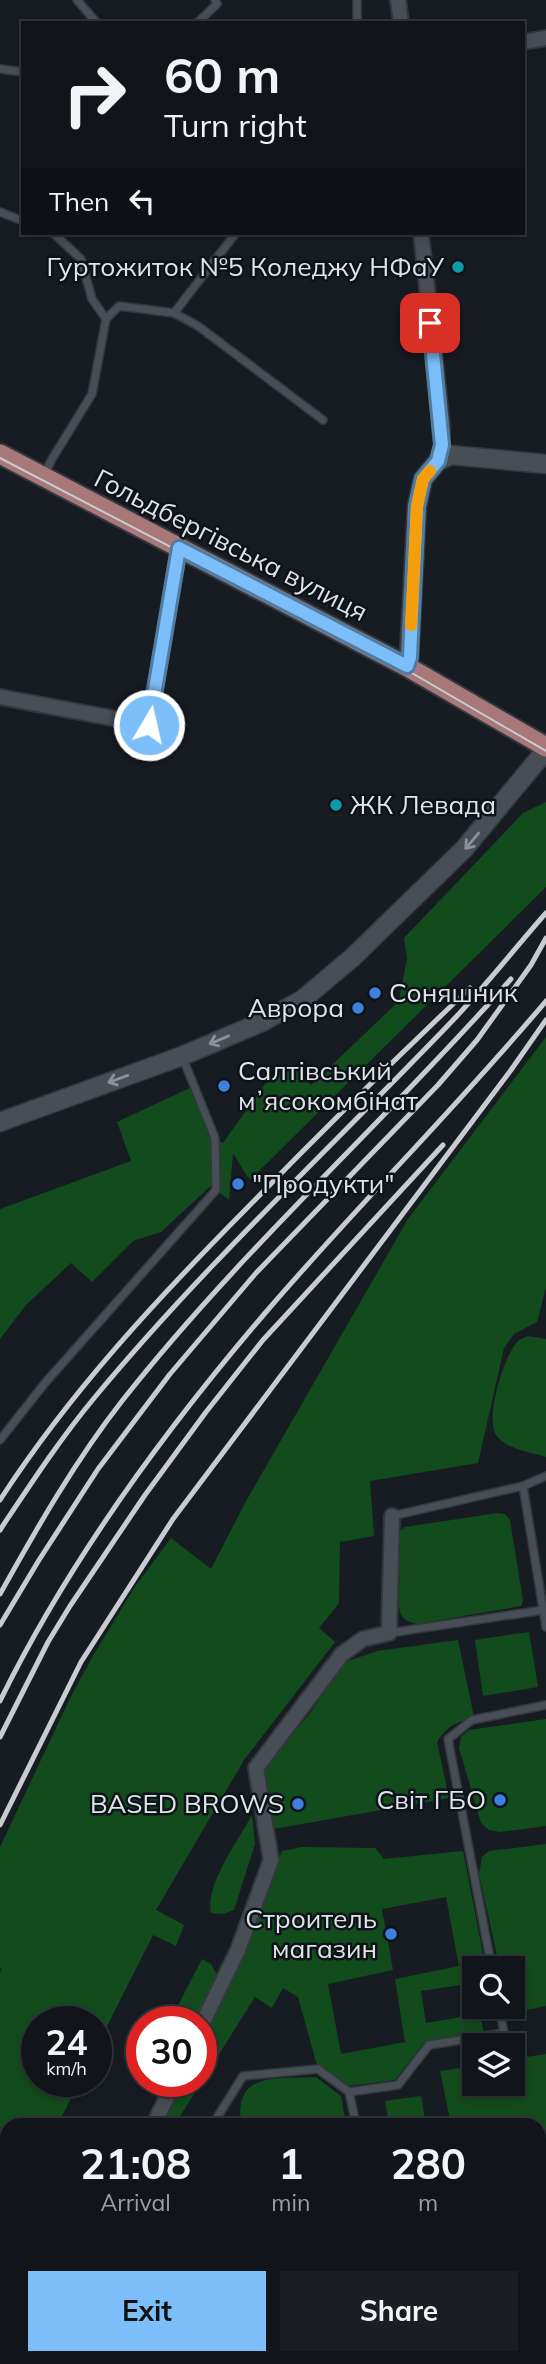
<!DOCTYPE html>
<html lang="en">
<head>
<meta charset="utf-8">
<style>
  body { margin:0; font-family:Mulish,sans-serif; background:#1a1e23; color:#f1f3f6; height:100vh; display:flex; flex-direction:column; font-size:26px; white-space:nowrap }
  * { box-sizing:border-box; margin:0 }
  p { font-size:23px; color:#9c9fa2 }
  .icon { flex:none; width:38px; height:38px; fill:none; stroke:currentColor; stroke-width:2; stroke-linecap:round; stroke-linejoin:round }
  .map { position:relative; flex:1; overflow:hidden }
  .panel { position:absolute; left:0px; top:2118px; width:546px; height:247px; display:flex; flex-direction:column; background:#11151a; border-radius:21px 21px 0 0; box-shadow:0 4px 10px #0003,0 0 0 2px #303439 }
  .panel>* { flex:none }
  .top-card { position:absolute; left:21px; top:21px; width:504px; height:214px; border-radius:0px; box-shadow:0 4px 10px #0003,0 0 0 2px #303439; background:#11151a; color:#f1f3f6; overflow:hidden }
  .tools { position:absolute; left:462px; top:1956px; display:grid; gap:14px }
  .tools a { display:grid; place-items:center; width:63px; height:63px; border-radius:0px; background:#11151a; box-shadow:0 4px 10px #0003,0 0 0 2px #303439; font-size:35px }
  .speed { position:absolute; left:21px; top:2006px; display:flex; gap:14px; font-size:35px; font-weight:700; text-align:center }
  .speed>* { display:grid; place-content:center; width:91px; height:91px; border-radius:50%; background:#11151a; box-shadow:0 4px 10px #0003,0 0 0 2px #303439; line-height:1 }
  .speed small { font-size:18px; font-weight:400 }
  .speed .limit { border:10px solid #d22; background:#fff; color:#111 }
  .pin { position:absolute; display:grid; place-items:center; width:60px; height:60px; color:#fff; margin:-30px; border-radius:14px; box-shadow:0 4px 10px #0006 }
  .me { position:absolute; width:77px; margin:-38px; rotate:9deg; stroke-linejoin:round; filter:drop-shadow(0 0 5px #0008) }
  .turn { display:flex; align-items:center; gap:24px; height:147px; padding:0 28px; font-size:32px }
  .turn .icon { width:91px; height:91px; stroke-width:2.5 }
  .turn b { display:block; font-size:49px; line-height:60px }
  .then { display:flex; align-items:center; height:66px; padding:0 28px; background:#0003; gap:14px; font-size:26px }
  .eta { display:flex; justify-content:space-evenly; align-items:center; height:119px; text-align:center }
  .eta b { font-size:42px; font-weight:700; line-height:49px }
  .primary-button { display:flex; gap:14px; margin-top:auto; padding:14px 28px }
  .primary-button a { flex:1; height:80px; border-radius:0px; background:#7cbef9; color:#111; font-size:28px; font-weight:700; line-height:80px; text-align:center }
  .primary-button a+a { background:#1a1e23; color:#f1f3f6 }
  .map>svg:first-child { display:block }
  .green { fill:#124c1c; fill-rule:evenodd }
  .lines { fill:none; stroke-linecap:round; stroke-linejoin:round }
  .service-casing { stroke:#34383d; stroke-width:10 }
  .minor-casing { stroke:#34383d; stroke-width:18 }
  .tertiary-casing { stroke:#34383d; stroke-width:21 }
  .primary-casing { stroke:#34383d; stroke-width:23 }
  .service { stroke:#474e56; stroke-width:7 }
  .minor { stroke:#474e56; stroke-width:14 }
  .tertiary { stroke:#474e56; stroke-width:18 }
  .primary { stroke:#a8777a; stroke-width:19 }
  .tram { stroke:#c8ccd1; stroke-width:2 }
  .rail { stroke:#c8ccd1; stroke-width:5 }
  .oneway { stroke:#8c9298 }
  .route-casing { stroke:#517ca2; stroke-width:18 }
  .route { stroke:#7cbef9; stroke-width:12 }
  .slow { stroke:#f59e0b; stroke-width:12 }
  .culture-dot { fill:#0f9aa8; stroke:#0e131a; stroke-width:2.5 }
  .shop-dot { fill:#3f7fe0; stroke:#0e131a; stroke-width:2.5 }
  .labels { text-anchor:middle; stroke-width:5; stroke-linejoin:round; paint-order:stroke }
  .poi-label { font-size:26px; fill:#e0e4e9; stroke:#0e131a; text-anchor:end }
  .street-label { font-size:26px; fill:#e0e4e9; stroke:#0e131a }
</style>
</head>
<body>
<div class="map">
<svg width="546" height="2364" viewBox="0 0 546 2364">
  <rect width="100%" height="100%" fill="#171c23"/>
  <g class="green">
    <polygon points="546,802 546,887 251,1179 247,1176 233,1153 229,1200 216,1190 215,1182 161,1232 133,1241 92,1282 71,1263 26,1305 0,1339 0,1209 131,1161 117,1122 194,1086 215,1138 223,1143 265,1084 290,1063 311,1085 399,1001 407,958 404,938 523,813"/>
    <polygon points="546,1037 546,1287 537,1322 514,1334 504,1348 478,1463 370,1481 374,1536 340,1542 339,1603 319,1628 335,1642 244,1760 156,1910 184,1925 176,1946 153,1935 96,2048 96,2021 37,2021 37,2081 80,2081 58,2124 7,2124 7,2226 0,2239 0,1973 2,1969 0,1968 0,1847 72,1694 94,1654 134,1588 171,1538 211,1569 245,1503 408,1219"/>
    <path d="M528,1336L546,1339V1457C531,1452 505,1449 496,1435C485,1418 504,1355 518,1341C521,1339 524,1337 528,1336Z"/>
    <path d="M498,1513L505,1514L510,1520L523,1601L521,1606L417,1624C405,1621 400,1618 399,1605L400,1531L405,1527Z"/>
    <polygon points="529,1632 538,1687 483,1696 475,1640"/>
    <path d="M458,1640L474,1717C457,1722 447,1726 437,1742L449,1798L274,1829L265,1783V1768L310,1713L345,1662L377,1651Z"/>
    <polygon points="546,1719 546,1826 500,1832 489,1830 481,1823 459,1748 461,1737 469,1730"/>
    <path d="M252,1815L255,1844L234,1910L223,1914L211,1913C205,1885 238,1841 252,1815Z"/>
    <path d="M546,1844V2006C535,2008 522,2013 513,2005V1969H500L479,1874L482,1857L489,1851Z"/>
    <path d="M302,1847L375,1848L384,1859L463,1851L486,1969H474V1983L421,1991L426,2023L480,2014L484,2033L424,2043L395,2080L349,2086V2092L318,2069L298,1997L283,1988L272,2008L255,1997L175,2124H164L184,2081H201V2044L282,1851ZM446,1897L459,1966L395,1979L405,2042L341,2054L328,1984L393,1970L382,1909Z"/>
    <polygon points="202,1959 211,1964 217,1975 194,2021 170,2021"/>
    <polygon points="546,2054 546,2181 539,2183 539,2124 451,2124 440,2071 474,2066 474,2084 513,2084 513,2059"/>
    <path d="M316,2077L341,2096L346,2124H241C234,2070 276,2080 316,2077Z"/>
    <polygon points="421,2096 426,2124 389,2124 385,2101"/>
    <polygon points="0,2300 7,2304 7,2357 48,2357 44,2364 0,2364"/>
  </g>
  <g class="lines">
    <g class="service-casing">
      <g id="service">
        <polyline points="77,0 97,23"/>
        <polyline points="197,23 217,4 215,0"/>
        <polyline points="357,23 357,0"/>
        <polyline points="0,69 23,72"/>
        <polyline points="0,212 23,221"/>
        <polyline points="53,233 81,259 92,299 106,319"/>
        <polyline points="174,313 236,233"/>
        <polyline points="43,477 52,459 92,394 106,319 119,306 174,313 198,326 323,420"/>
        <polyline points="0,1440 45,1383 216,1190 215,1138 182,1056"/>
        <polyline points="523,1486 546,1627"/>
        <polyline points="392,1516 523,1486 546,1476"/>
        <polyline points="389,1633 544,1610"/>
        <polyline points="492,1969 448,1739 472,1720 546,1705"/>
        <polyline points="349,2092 398,2085 429,2045 504,2033 499,2007"/>
        <polyline points="213,2124 243,2076 318,2069 349,2092 356,2124"/>
        <polyline points="61,2364 66,2357"/>
        <polyline points="236,2364 240,2357"/>
      </g>
    </g>
    <g class="minor-casing">
      <g id="minor">
        <polyline points="398,0 401,23"/>
        <polyline points="523,42 546,38"/>
        <polyline points="421,233 442,425 442,445 438,461"/>
        <polyline points="0,697 149,725 179,548"/>
        <polyline points="201,2026 238,1950 271,1860 256,1768 342,1654 363,1639 389,1633 392,1516"/>
        <polyline points="154,2124 175,2081"/>
        <polyline points="539,2245 546,2236"/>
        <polyline points="443,2364 449,2357"/>
      </g>
    </g>
    <g class="tertiary-casing">
      <g id="tertiary">
        <polyline points="406,666 409,657 417,506 423,479 438,461 451,455 546,464"/>
        <polyline points="0,1122 182,1056 262,1022 302,1000 353,957 464,849 546,750"/>
      </g>
    </g>
    <g class="primary-casing">
      <polyline id="primary" points="0,454 406,666 546,747"/>
    </g>
    <use href="#service" class="service"/>
    <use href="#minor" class="minor"/>
    <use href="#tertiary" class="tertiary"/>
    <use href="#primary" class="primary"/>
    <polyline class="tram" points="0,458 405,669 546,751"/>
    <g class="rail">
      <path d="M0,1500C70,1392 157,1299 247,1208C320,1133 394,1060 470,988"/>
      <path d="M0,1530C30,1485 60,1439 95,1397C207,1262 335,1144 456,1017C487,984 516,947 546,913"/>
      <path d="M0,1594C37,1528 75,1461 122,1401C240,1251 384,1123 511,979"/>
      <polyline points="0,1625 39,1560 98,1469 170,1374 256,1273 438,1085 477,1040 531,965 546,938"/>
      <path d="M0,1701C69,1560 164,1431 266,1312C357,1206 456,1108 546,1001"/>
      <polyline points="0,1737 48,1642 70,1606 145,1495 206,1412 263,1340 443,1145"/>
      <polyline points="0,1825 81,1662 173,1519 511,1070 546,1020"/>
    </g>
  </g>
  <defs><path id="oneway-shaft" d="M-6 0H5M1.5-3L5.5 0L1.5 3" fill="none" stroke-width="1.6" stroke-linecap="round" stroke-linejoin="round" transform="scale(1.75)"/></defs>
  <g class="oneway">
    <use href="#oneway-shaft" transform="translate(472 841) rotate(130)"/>
    <use href="#oneway-shaft" transform="translate(219 1040) rotate(157)"/>
    <use href="#oneway-shaft" transform="translate(118 1079) rotate(160)"/>
  </g>
  <g class="lines">
    <g class="route-casing">
      <polyline id="route" points="149,725 179,548 407,666 410,657 417,506 423,479 438,461 442,445 430,323"/>
    </g>
    <use href="#route" class="route"/>
    <polyline class="slow" points="411,625 417,506 423,479 430,471"/>
  </g>
  <g class="culture-dot">
    <circle cx="458" cy="267" r="7"/>
    <circle cx="336" cy="805" r="7"/>
  </g>
  <g class="shop-dot">
    <circle cx="375" cy="993" r="7"/>
    <circle cx="358" cy="1008" r="7"/>
    <circle cx="224" cy="1086" r="7"/>
    <circle cx="238" cy="1184" r="7"/>
    <circle cx="500" cy="1800" r="7"/>
    <circle cx="298" cy="1804" r="7"/>
    <circle cx="391" cy="1934" r="7"/>
  </g>
  <g class="labels">
    <g class="poi-label">
      <text x="444" y="276">Гуртожиток №5 Коледжу НФаУ</text>
      <text x="350" y="814" text-anchor="start">ЖК Левада</text>
      <text x="389" y="1002" text-anchor="start">Соняшник</text>
      <text x="344" y="1017">Аврора</text>
      <text x="238" y="1080" text-anchor="start">Салтівський<tspan x="238" dy="30">мʼясокомбінат</tspan></text>
      <text x="252" y="1193" text-anchor="start">"Продукти"</text>
      <text x="486" y="1809">Світ ГБО</text>
      <text x="284" y="1813">BASED BROWS</text>
      <text x="377" y="1928">Строитель<tspan x="377" dy="30">магазин</tspan></text>
    </g>
    <g class="street-label">
      <text transform="translate(231 545) rotate(27)" y="9">Гольдбергівська вулиця</text>
    </g>
  </g>
</svg>
<div class="tools">
<a><svg class="icon" aria-label="search" viewBox="0 0 24 24"><circle cx="10" cy="10" r="6"/><path d="M15 15l6 6"/></svg></a>
<a><svg class="icon" aria-label="layers" viewBox="0 0 24 24"><path d="M12 4l9 5-9 5-9-5zM3 14l9 5 9-5"/></svg></a>
</div>
<div class="speed"><div>24<small>km/h</small></div><div class="limit">30</div></div>
<div class="pin" style="left:430px;top:323px;background:#d93025"><svg class="icon" aria-label="arrive" viewBox="0 0 24 24"><path d="M6 21V4h12l-3 4 3 4H6"/></svg></div>
<svg class="me" style="left:149px;top:725px" viewBox="-20 -20 40 40"><circle r="17" fill="#7cbef9" stroke="#fff" stroke-width="3"/><path d="M0-11L8 9 0 5-8 9z" fill="#fff"/></svg>
<div class="top-card">
<div class="turn"><svg class="icon" aria-label="right" viewBox="0 0 24 24"><path d="M7 20v-9h11M14 6l5 5-5 5"/></svg><div><b>60 m</b>Turn right</div></div>
<div class="then">Then<svg class="icon" aria-label="left" viewBox="0 0 24 24"><path d="M17 20v-9H6M10 6l-5 5 5 5"/></svg></div>
</div>
<section class="panel">
<div class="eta">
<div><b>21:08</b><p>Arrival</p></div>
<div><b>1</b><p>min</p></div>
<div><b>280</b><p>m</p></div>
</div>
<div class="primary-button"><a>Exit</a><a>Share</a></div>
</section>
</div>
</body>
</html>
